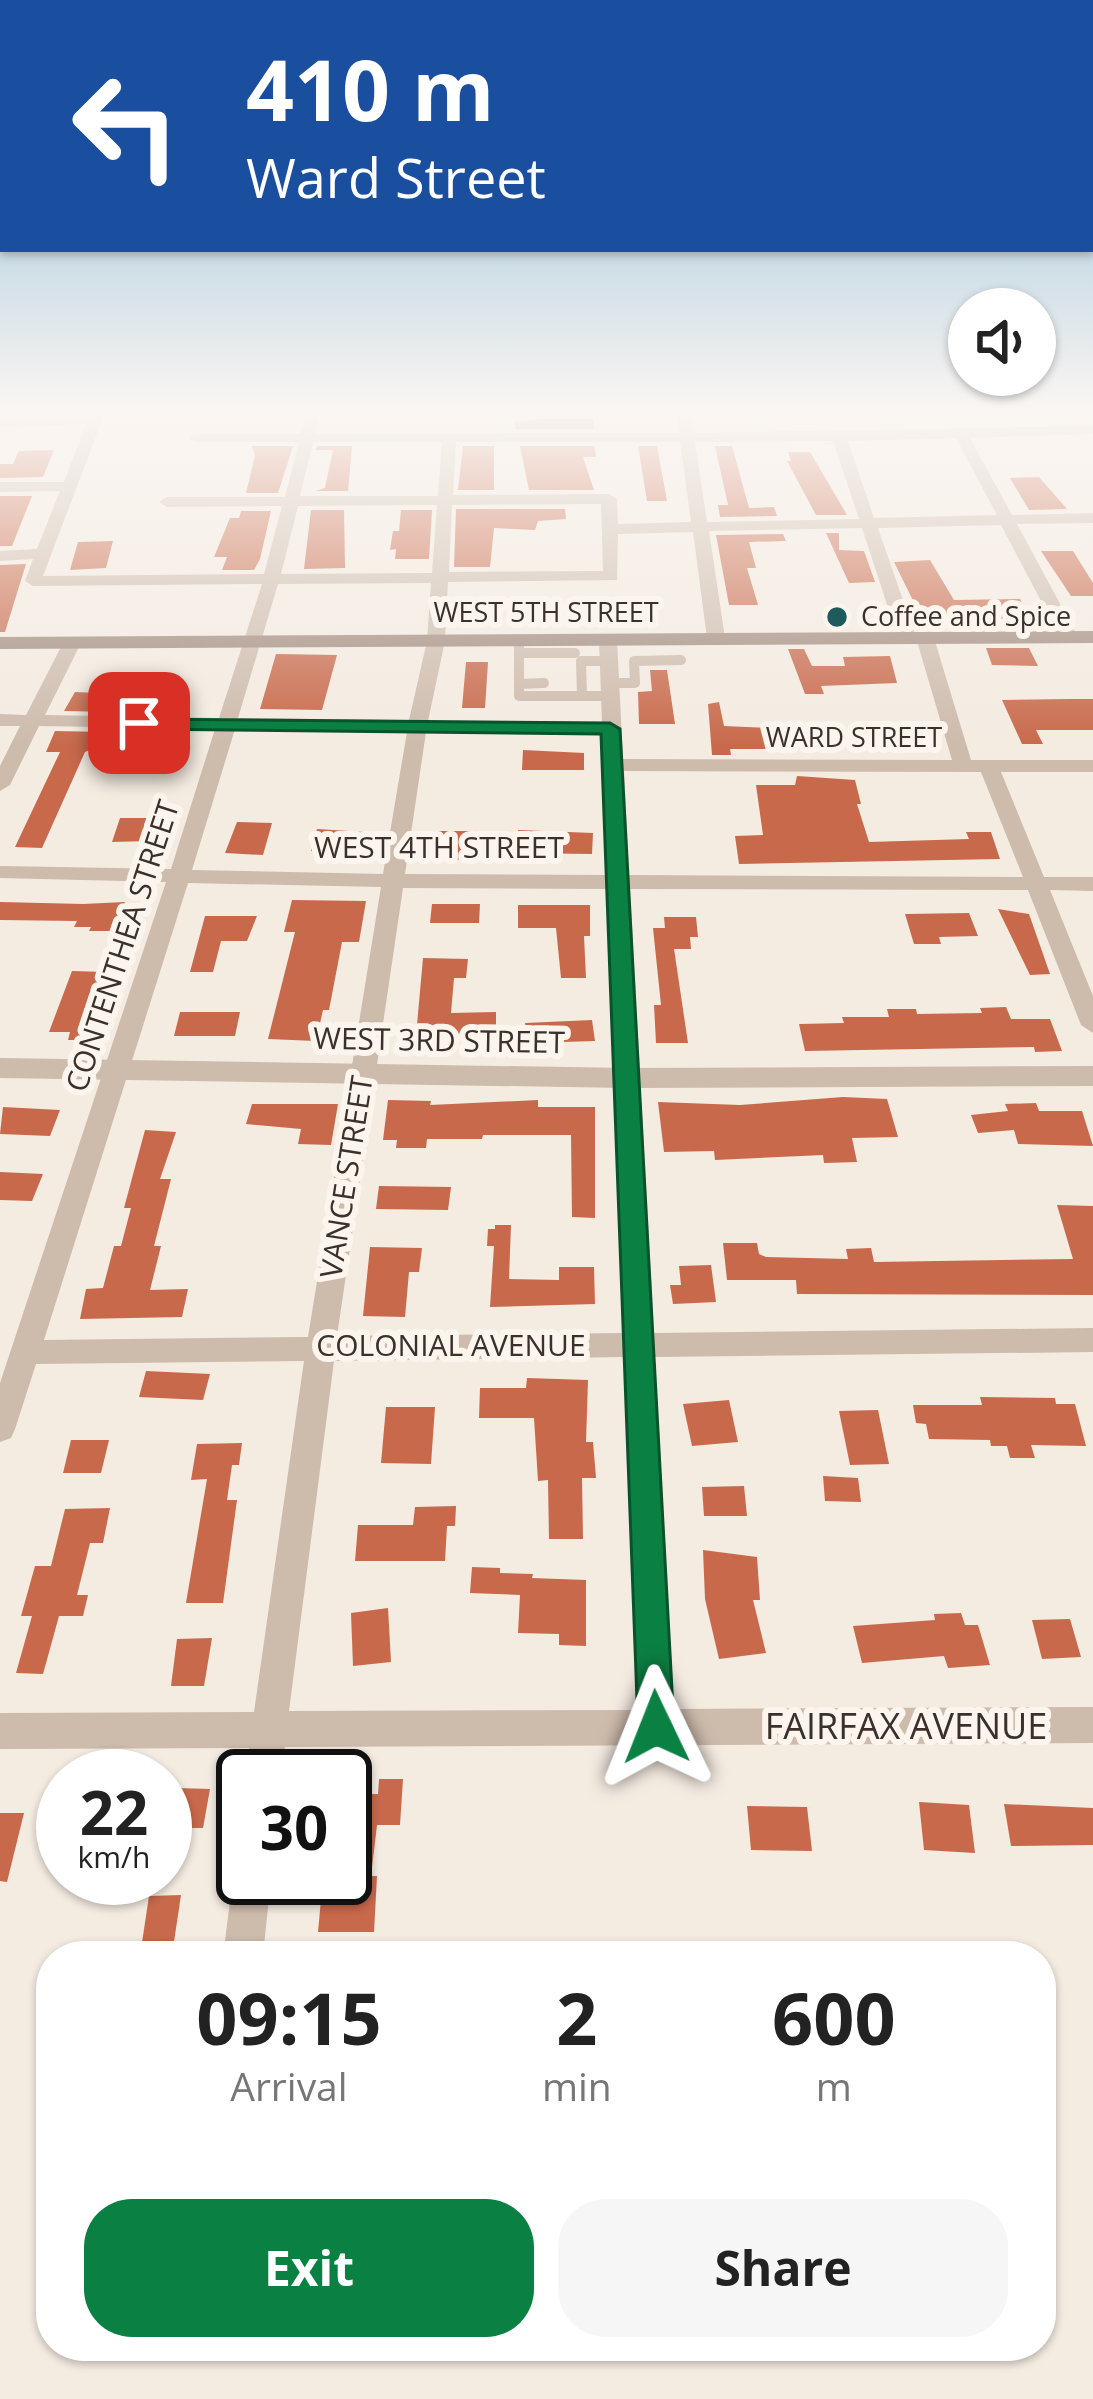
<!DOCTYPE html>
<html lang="en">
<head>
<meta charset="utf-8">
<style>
  body { margin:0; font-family:"Open Sans",sans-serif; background:#f6f6f6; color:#222; height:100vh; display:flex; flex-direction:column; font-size:45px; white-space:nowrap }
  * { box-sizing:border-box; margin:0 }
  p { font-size:39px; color:#767676 }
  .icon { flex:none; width:66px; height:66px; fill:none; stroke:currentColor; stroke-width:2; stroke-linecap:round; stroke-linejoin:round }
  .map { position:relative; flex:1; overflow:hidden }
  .drawer { position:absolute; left:36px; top:1941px; width:1020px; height:420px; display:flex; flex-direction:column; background:#fff; border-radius:48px; box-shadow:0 3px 9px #0004 }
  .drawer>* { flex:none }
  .banner { position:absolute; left:0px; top:0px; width:1095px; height:252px; box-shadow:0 3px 9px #0004; background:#1a4fa0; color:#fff; overflow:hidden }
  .controls { position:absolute; left:948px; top:288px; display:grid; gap:24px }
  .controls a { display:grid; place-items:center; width:108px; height:108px; border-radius:50%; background:#fff; box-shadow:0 3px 9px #0004; font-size:60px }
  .speed { position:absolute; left:36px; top:1749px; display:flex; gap:24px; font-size:60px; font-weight:700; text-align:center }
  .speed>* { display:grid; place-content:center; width:156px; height:156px; border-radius:50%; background:#fff; box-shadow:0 3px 9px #0004; line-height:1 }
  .speed small { font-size:30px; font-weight:400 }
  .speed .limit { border:6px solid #111; border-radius:18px; background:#fff; color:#111 }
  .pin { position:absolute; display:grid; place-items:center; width:102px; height:102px; color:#fff; margin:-51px; border-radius:24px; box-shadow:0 6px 18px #0006 }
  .me { position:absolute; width:132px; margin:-66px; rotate:358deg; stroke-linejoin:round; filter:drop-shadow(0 0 9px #0008) }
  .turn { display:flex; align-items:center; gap:42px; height:252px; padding:0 48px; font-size:54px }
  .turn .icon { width:156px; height:156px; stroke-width:2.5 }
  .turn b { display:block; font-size:84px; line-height:102px }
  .eta { display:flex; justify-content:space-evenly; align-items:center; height:204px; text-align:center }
  .eta b { font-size:72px; font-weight:700; line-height:84px }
  .action { display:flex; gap:24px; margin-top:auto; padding:24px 48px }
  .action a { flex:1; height:138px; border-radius:48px; background:#0b8043; color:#fff; font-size:48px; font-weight:700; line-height:138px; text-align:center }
  .action a+a { background:#f6f6f6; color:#222 }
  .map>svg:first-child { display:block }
  .building { fill:#c8694b }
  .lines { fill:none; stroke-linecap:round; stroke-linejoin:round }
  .service { stroke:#cdbbac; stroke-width:10 }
  .minor { fill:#cdbbac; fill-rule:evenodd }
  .tertiary { fill:#cdbbac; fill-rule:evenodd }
  .secondary { fill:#a18a7d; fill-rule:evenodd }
  .route { fill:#0b8043; stroke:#07532c; stroke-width:3 }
  .poi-dot { fill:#1f5a5e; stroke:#fbf5ee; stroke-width:4.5 }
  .labels { text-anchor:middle; stroke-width:12; stroke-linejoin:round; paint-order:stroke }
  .far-street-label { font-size:27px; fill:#3b302b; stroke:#fbf5ee }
  .far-poi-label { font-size:27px; fill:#3b302b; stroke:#fbf5ee; text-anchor:start }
  .street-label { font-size:30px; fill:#3b302b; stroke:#fbf5ee }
  .near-street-label { font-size:36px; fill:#3b302b; stroke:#fbf5ee }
</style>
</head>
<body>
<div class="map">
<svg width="1093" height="2399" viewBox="0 0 1093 2399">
  <rect width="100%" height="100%" fill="#f4ebe1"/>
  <g class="building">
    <polygon points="540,419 593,419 594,429 516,429 514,421"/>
    <polygon points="252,446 293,446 278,493 246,493 255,456"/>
    <polygon points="317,446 352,446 348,491 315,491 325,488 333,450 316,450"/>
    <polygon points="463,446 494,446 494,490 458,490"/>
    <polygon points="520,446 595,446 596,457 583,457 594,490 529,490"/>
    <polygon points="638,446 657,446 667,501 647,501"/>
    <polygon points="715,446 732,446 749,508 774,507 777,516 720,517 718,505 728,505"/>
    <polygon points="54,450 43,477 0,478 0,464 13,464 19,451"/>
    <polygon points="788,452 810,452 847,515 816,515 787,461 791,461"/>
    <polygon points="1039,477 1067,509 1029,510 1010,478"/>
    <polygon points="0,496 32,496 12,546 0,546"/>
    <polygon points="456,509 565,509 566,519 538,521 535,530 494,528 490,567 454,567"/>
    <polygon points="311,510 344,510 345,568 304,569"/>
    <polygon points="401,510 432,510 429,559 395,559 396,549 390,550 393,531 399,531"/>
    <polygon points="241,511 271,511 260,559 254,570 222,570 227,557 214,557 230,518 239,518"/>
    <polygon points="826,533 839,533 839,550 864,551 875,582 849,583"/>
    <polygon points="783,534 786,541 749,542 756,568 747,568 758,605 729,605 716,535"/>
    <polygon points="113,541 106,568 70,570 78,542"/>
    <polygon points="1041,551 1073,551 1093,583 1093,596 1071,596"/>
    <polygon points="930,560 954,600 1020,599 1029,618 1015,618 1019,627 925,625 894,562"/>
    <polygon points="26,564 5,632 0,632 0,565"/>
    <polygon points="986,648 1029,648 1038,666 992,665"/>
    <polygon points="788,649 804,649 812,666 845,666 843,657 890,656 897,683 821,686 824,694 805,694"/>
    <polygon points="276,654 337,655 322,710 260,709"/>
    <polygon points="466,662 488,662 485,708 462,708"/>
    <polygon points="650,670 667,670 675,724 639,724 638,692 652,691"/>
    <polygon points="75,692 99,693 95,700 119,701 114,712 64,711"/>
    <polygon points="1069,699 1093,699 1093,730 1036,730 1043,744 1022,744 1002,700"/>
    <polygon points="719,702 724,726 770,728 774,749 730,749 731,755 712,755 708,704"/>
    <polygon points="55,731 106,732 101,745 85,752 42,848 15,847 60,752 46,752"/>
    <polygon points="523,750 584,753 584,770 522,770"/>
    <polygon points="797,776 855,780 861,804 857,804 869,842 969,839 966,832 991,832 1000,859 739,864 735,836 763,835 756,785 795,785"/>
    <polygon points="120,818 156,818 149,841 112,842"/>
    <polygon points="237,822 272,823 263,855 225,853"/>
    <polygon points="317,829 380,833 375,857 311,851"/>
    <polygon points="518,830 593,833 592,854 515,853"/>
    <polygon points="433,831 471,831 468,860 429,859"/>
    <polygon points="292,900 366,901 359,942 342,942 329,1010 323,1010 316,1041 268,1039 295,932 284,932"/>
    <polygon points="0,902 83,904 125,902 115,931 89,931 91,927 74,927 77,921 0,920"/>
    <polygon points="432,904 480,904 479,923 430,923"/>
    <polygon points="518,905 590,905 590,936 584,936 586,978 561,978 556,928 518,928"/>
    <polygon points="998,909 1029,914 1050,974 1030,975"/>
    <polygon points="969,913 978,936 939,937 941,944 914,944 905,914"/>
    <polygon points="205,916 257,916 247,941 221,941 213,972 190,972"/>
    <polygon points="664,917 696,917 698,937 690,937 691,949 674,949 688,1043 656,1043 654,1005 661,1005 653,928 665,928"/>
    <polygon points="423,958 468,959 466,978 454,978 451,1013 496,1012 496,1032 416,1036"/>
    <polygon points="72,971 105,972 103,979 116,979 99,1040 68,1040 70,1032 49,1032"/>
    <polygon points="1006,1007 1011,1019 1050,1019 1062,1051 1035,1052 1034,1047 805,1051 799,1024 844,1023 842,1017 889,1017 887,1009 916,1009 917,1014 982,1013 980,1008"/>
    <polygon points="180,1012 240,1012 235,1036 174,1036"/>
    <polygon points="592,1020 595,1041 529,1043 525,1023"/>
    <polygon points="843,1097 887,1099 898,1137 852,1138 857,1162 824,1163 823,1155 715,1160 714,1151 664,1152 658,1102 740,1105"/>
    <polygon points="388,1100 431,1101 430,1105 538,1100 538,1107 595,1107 595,1218 572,1217 571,1135 483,1135 482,1139 427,1139 426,1148 396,1148 397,1140 383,1140"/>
    <polygon points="1036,1103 1039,1111 1082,1111 1093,1146 1018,1144 1014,1130 978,1133 971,1115 1008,1111 1005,1104"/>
    <polygon points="252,1104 338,1104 331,1145 298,1144 301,1129 246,1124"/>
    <polygon points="3,1107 60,1110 50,1136 0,1134"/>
    <polygon points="145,1130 176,1132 160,1179 171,1179 154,1246 161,1246 150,1290 188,1289 182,1317 80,1319 86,1289 103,1288 114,1246 121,1246 131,1208 124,1208"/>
    <polygon points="0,1172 43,1174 32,1201 0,1200"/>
    <polygon points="379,1186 451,1187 448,1210 376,1209"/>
    <polygon points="1057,1205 1093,1206 1093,1295 797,1294 796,1280 727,1280 723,1243 757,1243 759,1254 766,1257 848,1259 846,1249 871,1248 874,1262 1073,1259"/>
    <polygon points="495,1225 511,1225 509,1279 559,1280 559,1267 594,1267 595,1304 490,1307 494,1246 487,1246 488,1229 495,1229"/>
    <polygon points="370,1247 422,1248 419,1272 409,1272 405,1317 363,1316"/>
    <polygon points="711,1265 716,1302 673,1304 670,1285 681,1285 679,1266"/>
    <polygon points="146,1371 210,1374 203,1400 139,1397"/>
    <polygon points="527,1378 588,1380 586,1442 593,1442 596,1478 582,1478 583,1539 549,1539 548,1480 538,1481 534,1418 479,1418 480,1388 526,1388"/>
    <polygon points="980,1397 1055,1398 1056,1404 1075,1404 1086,1446 1031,1445 1035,1458 1010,1458 1007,1446 991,1446 990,1440 929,1439 926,1424 916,1423 913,1405 982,1405"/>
    <polygon points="729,1400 738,1442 692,1446 683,1404"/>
    <polygon points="386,1407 435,1407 431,1464 381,1463"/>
    <polygon points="878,1410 889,1464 850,1465 839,1411"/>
    <polygon points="71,1440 109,1440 101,1473 63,1473"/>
    <polygon points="242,1443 239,1465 232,1465 227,1500 237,1500 223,1603 186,1603 207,1479 191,1480 197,1444"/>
    <polygon points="823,1476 858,1478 861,1502 825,1501"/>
    <polygon points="744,1486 747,1516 704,1516 702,1487"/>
    <polygon points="456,1506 455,1526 447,1526 445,1561 355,1561 358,1525 413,1525 415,1507"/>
    <polygon points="110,1508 103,1543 90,1543 77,1595 88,1595 83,1616 59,1616 43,1674 16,1673 32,1616 21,1616 35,1566 51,1566 65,1509"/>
    <polygon points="703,1550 757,1557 760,1600 753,1600 766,1653 719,1659 705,1599"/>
    <polygon points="472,1567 500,1568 500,1573 533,1574 532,1578 586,1580 586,1646 559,1645 559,1634 518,1633 520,1595 470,1593"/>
    <polygon points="388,1608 391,1662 353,1666 351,1613"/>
    <polygon points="961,1613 965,1625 978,1625 990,1665 948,1668 944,1656 862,1663 853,1626 935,1620 934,1614"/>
    <polygon points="1070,1619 1081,1657 1042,1659 1032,1620"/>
    <polygon points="212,1638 204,1686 171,1686 177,1639"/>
    <polygon points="379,1779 403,1779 400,1825 377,1825 371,1876 377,1876 374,1932 318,1932 323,1878 345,1878 345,1794 378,1794"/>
    <polygon points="177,1788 210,1789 203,1828 170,1828"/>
    <polygon points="919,1802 969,1805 975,1853 924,1850"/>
    <polygon points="1004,1804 1093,1808 1093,1845 1011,1846"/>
    <polygon points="747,1806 807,1807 812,1851 751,1850"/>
    <polygon points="0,1813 24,1813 7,1882 0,1881"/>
    <polygon points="181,1895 172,1955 140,1956 149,1896"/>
  </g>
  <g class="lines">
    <g class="service">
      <polyline points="519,640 519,696 582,696"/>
      <polyline points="520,653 575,653"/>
      <polyline points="609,661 581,661 582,696 610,696"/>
      <polyline points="610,683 635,683 634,661 681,660"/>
      <polyline points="519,684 544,683"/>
    </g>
    <g class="minor">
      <path d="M92,410H106L43,576L264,574L282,506L167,507L159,502L167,497H285L299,442H195L188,438L195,434H301L307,410H321L315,434L679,433L676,410H690L693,433L1093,426V434L970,438L1012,515L1093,513V523L1017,524L1078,637L1075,641L1060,637L1001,525L878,528L916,638L907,643L898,638L862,528L709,531L725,638L716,643L707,638L693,532L618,534L617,580L448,582L445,641L428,721L602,723L599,640L608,635L617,640L623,759L952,760L916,638L925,633L934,638L971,760H1093V772H1001L1044,877H1093V891L1050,890L1093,996V1033L1081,1025L1028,890L630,889L654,1333L1093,1328V1352L655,1357L674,1709L1093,1707V1743L285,1747L281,1776H245L249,1748L0,1749V1713L254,1712L304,1361L36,1364L15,1429L11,1438L0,1442V1383L166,882L0,878V866L171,869L215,729L39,726L10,785L0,791V766L20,726H0V714L26,715L63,643L72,638L81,643L45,715L219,718L262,584L33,586L25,581L33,559L0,561V551L37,549L60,491L0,492V482H64L86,424L0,427V419L90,416ZM956,438L997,515L874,518L848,441ZM833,441L859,519L707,522L695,442ZM313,442H442L438,496H300ZM456,442H680L691,522L618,524L617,499L609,494L453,495ZM601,504L603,571L449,572L452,505ZM437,505L432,573L281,574L298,506ZM431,583L427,641L409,720L238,718L278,584ZM235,729L407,732L383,874L192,870ZM426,732L603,735L608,875L405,874ZM624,771L981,772L1023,877L629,875ZM188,883L381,887L308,1337L44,1340ZM403,888L608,889L625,1333L337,1336ZM626,1357L638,1710L289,1711L334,1361Z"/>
      <polygon points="243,1863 243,1878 271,1878 263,1956 223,1956 233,1878"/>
    </g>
    <polygon class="tertiary" points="0,1058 627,1068 1093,1066 1093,1086 627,1088 0,1078"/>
    <polygon class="secondary" points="1093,631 1093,643 0,649 0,637"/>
  </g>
  <linearGradient id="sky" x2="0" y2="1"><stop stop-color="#7eb2d2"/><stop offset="0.55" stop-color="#faf6f2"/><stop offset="1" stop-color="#faf6f2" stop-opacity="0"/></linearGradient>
  <rect width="1093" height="746" fill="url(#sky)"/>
  <polygon class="route" points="132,719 610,723 620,729 674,1727 669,1740 656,1745 644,1740 638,1727 601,734 139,729 132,727"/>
  <circle class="poi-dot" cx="837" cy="617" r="12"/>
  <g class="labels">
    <g class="far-street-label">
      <text x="546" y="622">WEST 5TH STREET</text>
      <text x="854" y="747">WARD STREET</text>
    </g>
    <g class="far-poi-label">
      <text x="861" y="626">Coffee and Spice</text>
    </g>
    <g class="street-label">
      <text x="439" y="858">WEST 4TH STREET</text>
      <text transform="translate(123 946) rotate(-72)" y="10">CONTENTHEA STREET</text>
      <text transform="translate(439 1041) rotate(1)" y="10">WEST 3RD STREET</text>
      <text transform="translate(347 1177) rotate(-81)" y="10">VANCE STREET</text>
      <text x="451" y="1356">COLONIAL AVENUE</text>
    </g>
    <g class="near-street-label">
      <text x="906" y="1739">FAIRFAX AVENUE</text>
    </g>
  </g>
</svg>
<div class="controls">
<a><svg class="icon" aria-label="sound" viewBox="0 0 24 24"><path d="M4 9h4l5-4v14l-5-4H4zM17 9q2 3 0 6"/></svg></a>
</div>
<div class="speed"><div>22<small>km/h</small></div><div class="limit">30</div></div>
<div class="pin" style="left:139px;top:723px;background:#d93025"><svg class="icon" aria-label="arrive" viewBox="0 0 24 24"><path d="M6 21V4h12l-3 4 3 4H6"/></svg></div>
<svg class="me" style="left:656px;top:1727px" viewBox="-20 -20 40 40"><path d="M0-17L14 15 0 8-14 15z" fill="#0b8043" stroke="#fff" stroke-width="4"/></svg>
<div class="banner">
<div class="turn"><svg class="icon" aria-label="left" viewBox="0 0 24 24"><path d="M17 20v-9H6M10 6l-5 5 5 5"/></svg><div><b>410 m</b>Ward Street</div></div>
</div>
<section class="drawer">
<div class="eta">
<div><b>09:15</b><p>Arrival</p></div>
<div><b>2</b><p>min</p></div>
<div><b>600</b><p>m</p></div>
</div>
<div class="action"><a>Exit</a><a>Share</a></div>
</section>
</div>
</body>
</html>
